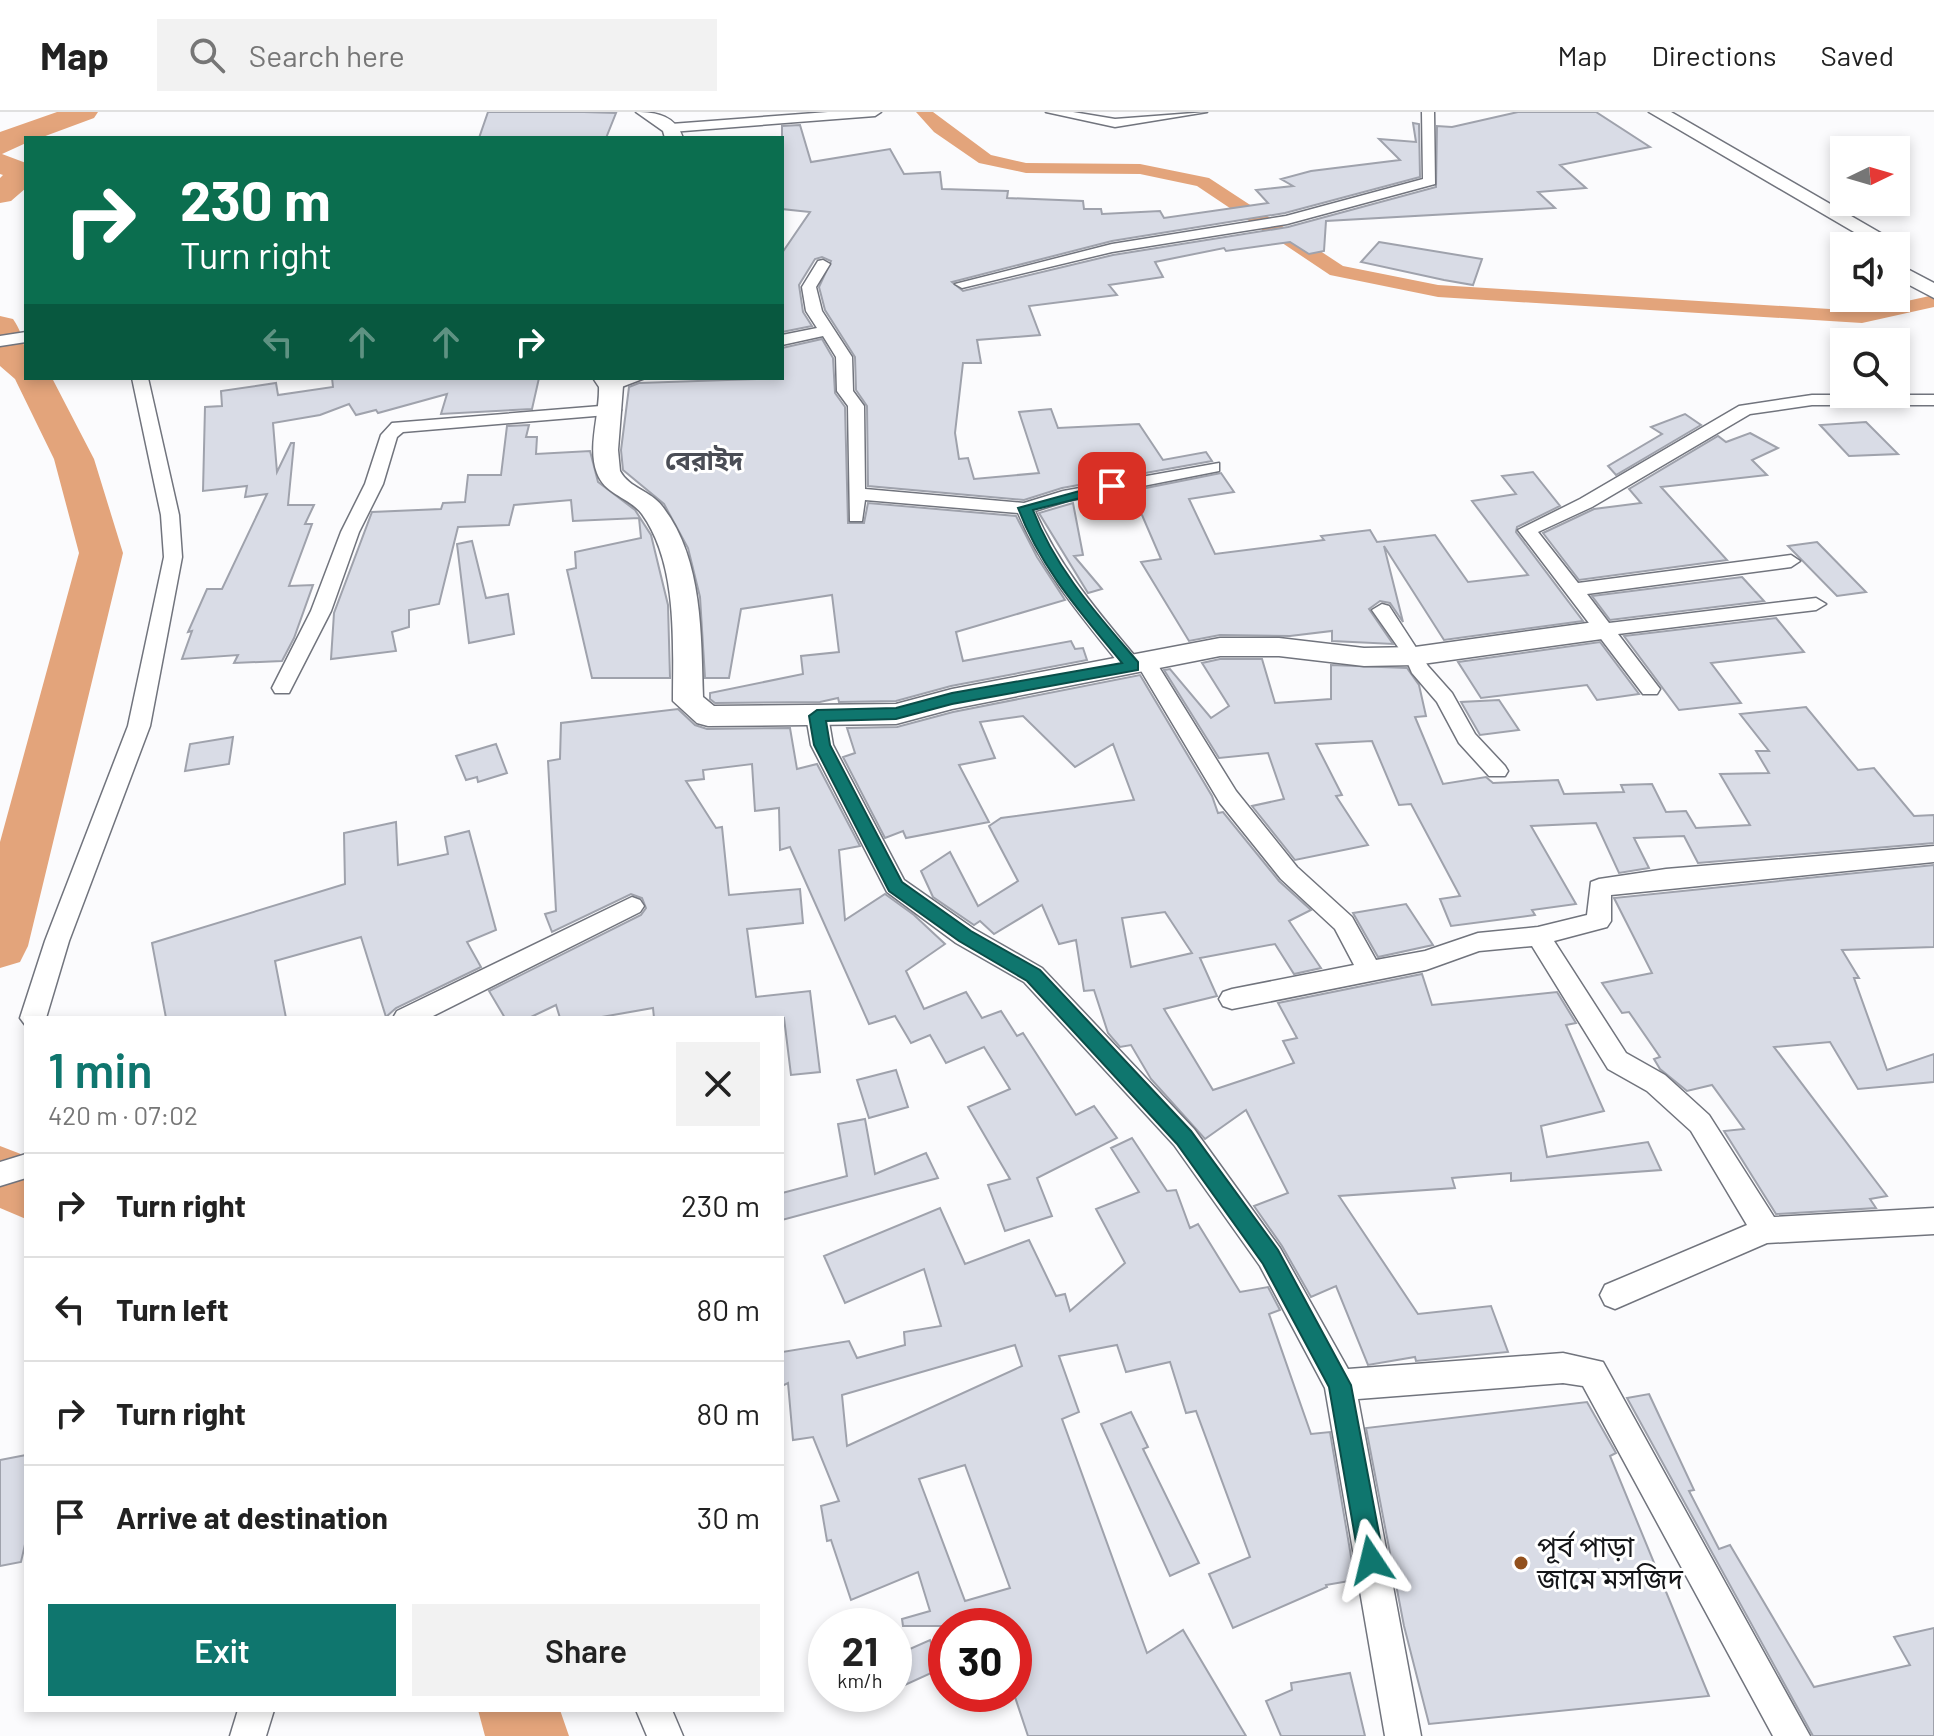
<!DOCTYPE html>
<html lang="en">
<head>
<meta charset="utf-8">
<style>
  body { margin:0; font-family:Barlow,"Noto Sans Bengali",sans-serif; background:#f2f2f2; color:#222; height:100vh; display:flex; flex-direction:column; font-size:30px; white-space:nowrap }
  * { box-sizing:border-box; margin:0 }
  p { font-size:26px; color:#767676 }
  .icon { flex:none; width:44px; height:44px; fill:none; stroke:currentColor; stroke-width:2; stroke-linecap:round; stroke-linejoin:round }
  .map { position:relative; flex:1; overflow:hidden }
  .side { position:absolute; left:24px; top:904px; width:760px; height:696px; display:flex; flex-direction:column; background:#fff; border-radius:0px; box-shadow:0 4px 12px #0003 }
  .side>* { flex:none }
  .guide { position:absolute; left:24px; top:24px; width:760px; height:244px; border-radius:0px; box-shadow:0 4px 12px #0003; background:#0b6e4f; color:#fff; overflow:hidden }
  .needle { width:52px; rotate:85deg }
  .tools { position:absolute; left:1830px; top:24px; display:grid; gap:16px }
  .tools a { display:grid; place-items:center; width:80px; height:80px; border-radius:0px; background:#fff; box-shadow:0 4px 12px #0003; font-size:40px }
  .speed { position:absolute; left:808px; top:1496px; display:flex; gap:16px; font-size:40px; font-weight:700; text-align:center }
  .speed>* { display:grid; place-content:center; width:104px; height:104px; border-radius:50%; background:#fff; box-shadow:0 4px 12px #0003; line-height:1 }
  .speed small { font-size:20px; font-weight:400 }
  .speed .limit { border:12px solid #d22; background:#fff; color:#111 }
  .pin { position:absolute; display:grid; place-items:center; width:68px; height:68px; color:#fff; margin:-34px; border-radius:16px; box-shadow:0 4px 12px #0006 }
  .me { position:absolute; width:88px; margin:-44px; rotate:350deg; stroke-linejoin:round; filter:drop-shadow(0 0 6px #0008) }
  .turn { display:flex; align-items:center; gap:28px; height:168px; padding:0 24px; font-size:36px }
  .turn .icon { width:104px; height:104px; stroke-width:2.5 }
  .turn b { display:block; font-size:56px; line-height:68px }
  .lanes { display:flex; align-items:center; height:76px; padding:0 24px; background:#0003; justify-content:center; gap:40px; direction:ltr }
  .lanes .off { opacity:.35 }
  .round { display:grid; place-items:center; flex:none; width:84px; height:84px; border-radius:0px; background:#f2f2f2 }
  .headline { display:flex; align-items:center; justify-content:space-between; height:136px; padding:0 24px }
  h1 { font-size:48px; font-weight:600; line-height:60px; color:#0f766e }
  .primary-button { display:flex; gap:16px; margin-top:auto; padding:16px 24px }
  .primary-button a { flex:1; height:92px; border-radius:0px; background:#0f766e; color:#fff; font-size:32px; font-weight:600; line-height:92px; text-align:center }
  .primary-button a+a { background:#f2f2f2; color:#222 }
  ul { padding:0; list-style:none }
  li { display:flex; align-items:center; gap:24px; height:104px; padding:0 24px; border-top:2px solid #e0e0e0 }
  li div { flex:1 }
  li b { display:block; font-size:30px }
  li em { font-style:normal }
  header { display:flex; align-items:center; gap:48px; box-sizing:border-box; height:112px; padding:0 40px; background:#fff; border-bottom:2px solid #e0e0e0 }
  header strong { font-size:38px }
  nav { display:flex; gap:44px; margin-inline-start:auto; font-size:28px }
  .search { width:560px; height:72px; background:#f2f2f2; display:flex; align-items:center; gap:20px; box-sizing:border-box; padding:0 28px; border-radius:0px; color:#767676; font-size:30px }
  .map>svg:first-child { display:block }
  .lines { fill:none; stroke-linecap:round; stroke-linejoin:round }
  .canal { fill:#e3a47b; fill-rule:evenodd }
  .river { fill:#e3a47b; fill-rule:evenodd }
  .building { fill:#d9dce6; stroke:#9fa2ac; stroke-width:2; fill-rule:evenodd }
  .street-casing { stroke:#71747d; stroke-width:3 }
  .secondary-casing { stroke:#71747d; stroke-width:3 }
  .street { fill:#fff; fill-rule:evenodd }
  .secondary { fill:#fff; fill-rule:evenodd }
  .route { fill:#0f766e; stroke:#0a4d48; stroke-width:2 }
  .poi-dot { fill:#92501d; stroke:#fff; stroke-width:3 }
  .labels { text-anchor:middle; stroke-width:6; stroke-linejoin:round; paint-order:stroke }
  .far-district-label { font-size:26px; font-weight:bold; fill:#4b4e56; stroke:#fff }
  .near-poi-label { font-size:28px; fill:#141518; stroke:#fff; text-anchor:start }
</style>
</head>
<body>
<header>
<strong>Map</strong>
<div class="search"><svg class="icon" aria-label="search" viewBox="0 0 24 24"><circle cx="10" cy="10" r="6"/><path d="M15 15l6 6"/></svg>Search here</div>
<nav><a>Map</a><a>Directions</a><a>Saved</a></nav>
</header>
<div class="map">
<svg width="1934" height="1624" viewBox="0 0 1934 1624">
  <rect width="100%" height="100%" fill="#fbfbfd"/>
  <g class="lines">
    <polygon class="canal" points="916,0 933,0 991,43 1026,51 1140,52 1209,66 1343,154 1438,173 1862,199 1934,183 1934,195 1862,211 1438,185 1330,163 1197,74 1140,62 1026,61 979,51 934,20"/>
    <g class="river">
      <polygon points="57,0 98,0 94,6 40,26 26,26 26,31 2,42 26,51 26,76 11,89 0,91 0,66 3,63 0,62 0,20"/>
      <path d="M0,204L13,207C26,226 26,244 26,266H52L94,347L123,441L28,834L20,850L0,856V730L79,441L54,347L15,267L0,254Z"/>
      <polygon points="0,1034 26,1044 26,1107 0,1096"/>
      <polygon points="478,1598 560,1598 569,1624 485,1624"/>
    </g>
  </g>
  <g class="building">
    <polygon points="488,0 584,0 616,1 606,26 479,26"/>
    <polygon points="1518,0 1596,0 1650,35 1560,53 1586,76 1538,80 1555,96 1326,109 1324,139 1309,142 1290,130 1226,139 1224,136 1155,150 1163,165 1109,173 1117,183 1029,194 1040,223 977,228 981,251 963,251 955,321 959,347 968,346 974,367 1039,361 1019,300 1051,297 1058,316 1139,312 1163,348 1206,340 1212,349 1062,376 1024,388 868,374 867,294 856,278 855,245 825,198 819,175 831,149 822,145 815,147 799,173 803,200 812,214 782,220 782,141 810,100 782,97 782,14 800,13 811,50 890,37 904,62 940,60 942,77 1008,79 1007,86 1083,89 1084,97 1101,97 1102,102 1160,99 1164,106 1268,91 1256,78 1293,74 1281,67 1311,59 1400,48 1379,27 1416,30 1413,11 1419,12 1420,65 1285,101 1112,129 952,170 963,179 1113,143 1288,115 1436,75 1437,14 1452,15"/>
    <polygon points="1379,130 1482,147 1473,173 1444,168 1361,150"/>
    <polygon points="822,227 833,246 835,281 845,295 848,411 864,411 868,391 1016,404 1037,445 1065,488 956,520 963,549 1071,529 1075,537 1083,536 1087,548 951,574 896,589 839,590 838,586 820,590 715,591 710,587 710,581 803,562 801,544 839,540 832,483 741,497 729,566 705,566 700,485 688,436 664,392 623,358 621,338 629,275 639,271 782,266 782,236"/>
    <polygon points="332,266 539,266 532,297 441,302 447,282 378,301 376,298 356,303 349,292 320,303 273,311 277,360 291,331 294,331 288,393 314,393 305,412 312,412 289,474 313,473 294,526 282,549 234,551 238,543 182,547 192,519 188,520 207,477 222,477 267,382 245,385 247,374 203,379 205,295 222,294 221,279 276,271 278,283 333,275"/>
    <polygon points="1685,302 1701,313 1616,363 1608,354 1662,322 1651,315"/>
    <polygon points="1866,310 1898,342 1849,344 1820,313"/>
    <polygon points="529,313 526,325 537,325 536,342 590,339 598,370 635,398 651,423 668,493 670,566 592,566 567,458 576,456 575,440 641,426 639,406 573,409 571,388 514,393 509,413 458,415 439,492 409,498 409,515 392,520 396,539 331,547 334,501 372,400 441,397 443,391 465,390 468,363 501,363 507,314"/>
    <polygon points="1750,321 1778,336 1752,348 1767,363 1661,375 1727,448 1579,468 1543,421 1594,397 1641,391 1629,377 1718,324 1726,330"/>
    <polygon points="1533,360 1560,394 1517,415 1516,420 1583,509 1444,528 1384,434 1403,510 1390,491 1380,489 1369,497 1393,532 1332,529 1332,519 1290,524 1220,523 1189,529 1141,450 1161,447 1142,403 1126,380 1221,361 1234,380 1189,387 1215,442 1324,428 1321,424 1370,418 1377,430 1435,423 1468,470 1528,463 1472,389 1516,382 1502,364"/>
    <polygon points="1073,391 1083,443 1074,444 1102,477 1088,481 1039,401"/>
    <polygon points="472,429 486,486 508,482 514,522 469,531 457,432"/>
    <polygon points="1817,430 1866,480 1837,484 1788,434"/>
    <polygon points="1742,465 1764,489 1610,508 1592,484"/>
    <polygon points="1776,506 1804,540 1711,551 1741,591 1679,598 1624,524"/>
    <polygon points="1600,530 1639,582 1597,588 1587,573 1481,586 1458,550"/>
    <polygon points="1220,547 1262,547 1275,591 1331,587 1331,553 1407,556 1419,573 1426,604 1415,605 1443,672 1486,665 1493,671 1558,668 1564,682 1624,680 1621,673 1652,672 1666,700 1686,699 1696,716 1750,713 1720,662 1769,661 1756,639 1769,639 1740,602 1806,595 1858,658 1874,656 1914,704 1934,703 1934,731 1698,751 1684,724 1634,726 1649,756 1619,761 1596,711 1531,714 1576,792 1532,798 1535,803 1451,814 1440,787 1460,784 1411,692 1399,693 1372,629 1316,632 1342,683 1336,684 1368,733 1295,748 1252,694 1284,687 1268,641 1219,646 1164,558 1170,557 1211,606 1229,594 1202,551"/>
    <path d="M1140,563L1212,684L1218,701L1223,700L1279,769L1311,798L1289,809L1321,856L1294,862L1275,832L1200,846L1217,884L1164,897L1213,978L1294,951L1283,929L1297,926L1278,891L1422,862L1432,893L1557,880L1576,911L1566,913L1604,999L1541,1014L1547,1045L1648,1030L1661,1058L1511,1069V1061L1452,1066L1455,1076L1339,1084L1418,1202L1491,1194L1508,1240L1416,1249L1415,1245L1368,1253L1336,1174L1311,1185L1282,1134L1254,1094L1288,1081L1246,998L1205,1027L1151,967L1131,933L1120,935L1108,921L1094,878L1084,879L1076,828L1059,832L1042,793L994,822L980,809L974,813L933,785L921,759L950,740L978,794L1018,769L989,714L1001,706L1134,688L1113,632L1075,655L1023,604L980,610L995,646L959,653L989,710L906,726L903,719L885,726L843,645L855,641L847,616L897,615L953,600ZM1165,800L1192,841L1131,855L1122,806Z"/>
    <polygon points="1499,588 1519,618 1480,623 1461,590"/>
    <polygon points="678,597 695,613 707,617 790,616 797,657 817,652 860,734 839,738 845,808 885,782 914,803 945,832 906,859 924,897 966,880 982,906 1001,899 1017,924 1023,921 1076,1003 1094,994 1117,1026 1037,1066 1052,1104 1005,1119 988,1073 1010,1067 968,995 1010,977 984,935 946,951 930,923 911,931 895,904 869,912 790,735 780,738 779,696 755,699 752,652 703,658 704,667 686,669 716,716 722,715 729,783 800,777 803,811 747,817 756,885 810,879 820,960 791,963 784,906 654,906 653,896 596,906 560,906 556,893 529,906 505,906 489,879 641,803 646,796 642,786 631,782 552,820 545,802 556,799 548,649 560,647 561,611"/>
    <polygon points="233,625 229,652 185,659 190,632"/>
    <polygon points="496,632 507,661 478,670 477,665 466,668 456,644"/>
    <polygon points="396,710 398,753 448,742 445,725 469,719 496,818 467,830 481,855 396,896 386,905 361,825 275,849 286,906 166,906 152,831 345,772 344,721"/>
    <polygon points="1934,753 1934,835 1842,838 1859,866 1854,866 1887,958 1934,942 1934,970 1858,977 1830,930 1774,935 1887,1084 1870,1087 1876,1096 1776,1102 1724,1019 1744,1017 1712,973 1687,979 1660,957 1654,947 1660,945 1629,900 1622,901 1602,871 1652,861 1614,786"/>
    <polygon points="1406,792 1433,833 1378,845 1353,801"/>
    <polygon points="896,958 908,995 869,1006 857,968"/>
    <polygon points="865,1007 875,1062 926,1041 938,1066 782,1108 782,1081 847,1064 838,1012"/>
    <path d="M1132,1026L1167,1079L1176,1078L1190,1116L1198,1112L1240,1180L1268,1175L1280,1198L1269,1202L1311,1322L1330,1320L1355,1468L1326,1473L1327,1475L1233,1516L1209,1462L1250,1445L1196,1299L1186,1301L1170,1250L1126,1260L1117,1233L1059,1244L1079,1300L1062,1307L1147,1541L1183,1518L1246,1624H1028L1014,1582V1514H1000L997,1503L973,1514H903L902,1507L930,1499L918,1460L851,1488L831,1428L827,1429L821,1394L839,1389L813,1325L793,1328L788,1271L782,1274V1240L849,1229L857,1246L905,1233L904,1220L941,1214L924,1157L845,1191L824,1144L940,1096L965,1152L1029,1128L1056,1184L1065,1182L1070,1199L1125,1151L1096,1097L1139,1080L1111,1036ZM1015,1233L1022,1254L847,1334L842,1283ZM965,1353L1010,1476L965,1489L919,1367Z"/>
    <polygon points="1649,1282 1694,1378 1689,1379 1719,1437 1730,1433 1814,1575 1910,1553 1894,1525 1934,1516 1934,1624 1813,1624 1627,1286"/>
    <polygon points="1587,1290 1616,1341 1610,1344 1709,1584 1429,1612 1404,1514 1366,1316"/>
    <polygon points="1131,1300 1148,1335 1143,1337 1199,1451 1170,1464 1101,1312"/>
    <polygon points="26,1343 26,1428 21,1450 0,1454 0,1348"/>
    <polygon points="930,1528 940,1557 894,1578 894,1544"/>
    <polygon points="1350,1561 1365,1624 1281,1624 1266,1589 1292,1578 1291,1571"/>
  </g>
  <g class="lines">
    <g class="street-casing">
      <g id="street">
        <polygon points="828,0 881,0 875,4 671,20 665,16 671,12"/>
        <polygon points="1046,0 1073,0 1115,7 1207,0 1115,15"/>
        <polygon points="1422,0 1434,0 1435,72 1287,112 1112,140 962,176 955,172 1112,132 1286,104 1423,67"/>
        <path d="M823,148L830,152L816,175L822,199L852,245L853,279L864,294L865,377L1024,391L1063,379L1219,351V359L1067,389L1035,399C1060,456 1099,501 1139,549L1154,547L1236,679L1297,755L1352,805L1376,848L1425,839L1478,821L1538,815L1587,803L1591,770L1599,767L1666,757L1934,734V750L1611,783V809L1607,815L1554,829L1626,941L1665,963L1709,1003L1774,1105L1934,1096V1122L1767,1131L1615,1197L1605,1193L1600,1183L1605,1173L1747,1113L1691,1019L1647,979L1608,957L1532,834L1479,839L1426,858L1232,897L1223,894L1219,887L1223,880L1232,877L1354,853L1335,817L1281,767L1220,691L1140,557L1125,559C1085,509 1043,461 1018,401L865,388L862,409H850L848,294L837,279L836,245L823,224L782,233V223L817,216L806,199L802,175L818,149Z"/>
        <polygon points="26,220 26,230 0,234 0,224"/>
        <polygon points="132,266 148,266 179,403 182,445 150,614 69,829 46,906 26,906 26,914 20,906 45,829 128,614 164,445 161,403"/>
        <polygon points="620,266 645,266 611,279 603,274"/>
        <polygon points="1812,283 1934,283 1934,293 1812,293 1750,302 1592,395 1538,420 1578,471 1791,443 1800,449 1791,455 1587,482 1609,511 1816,486 1826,492 1816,498 1618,522 1660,577 1657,582 1643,582 1518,418 1580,387 1739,294"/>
        <polygon points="613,293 621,298 619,302 403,320 397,325 383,372 359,420 331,499 289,581 275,581 272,576 311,499 341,420 365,372 381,323 392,311"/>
        <polygon points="1382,492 1389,494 1428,554 1452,581 1475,622 1505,654 1508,659 1505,664 1489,664 1459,631 1437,590 1412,561 1405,545 1372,498"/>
        <polygon points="817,597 828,604 833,633 904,768 974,817 1042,856 1194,1017 1280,1136 1348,1257 1563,1241 1603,1250 1810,1624 1773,1624 1583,1274 1563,1271 1358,1287 1421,1624 1385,1624 1325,1276 1260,1154 1174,1033 1024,870 956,831 887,780 811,633 806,604"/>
        <polygon points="632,785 640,788 644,794 640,800 429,906 393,906 397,899"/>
        <polygon points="26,1042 26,1066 0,1074 0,1050"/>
        <polygon points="238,1598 274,1598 266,1624 230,1624"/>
        <polygon points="636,1598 672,1598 683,1624 647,1624"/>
      </g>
    </g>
    <g class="secondary-casing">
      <g id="secondary">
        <path d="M636,0C657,0 676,4 683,26H665L663,19Z"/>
        <polygon points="1649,0 1671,0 1903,134 1896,139 1896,134 1878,134"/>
        <polygon points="1896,151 1934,171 1934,186 1896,166"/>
        <path d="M593,266H616L623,274L618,338L620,359C629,376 651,379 662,394C703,446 701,523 703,585L714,594L896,592L952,577L1220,526H1279L1364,536L1415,535L1602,509L1612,512L1616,518L1612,524L1602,527L1415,553L1364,554L1279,544H1220L952,597L896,612L708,614L697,611L673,589C673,531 678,452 642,402C629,385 605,383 597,361C587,335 600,302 599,275Z"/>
      </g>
    </g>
    <use href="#street" class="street"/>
    <use href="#secondary" class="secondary"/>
  </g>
  <path class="route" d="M1112,370L1118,374L1116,377L1033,398C1056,458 1097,502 1138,550V558L952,592L896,607L826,609L830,633L902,770L971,819L1040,858L1191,1019L1278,1138L1351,1273L1384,1448L1380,1457L1371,1461L1362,1457L1359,1448L1329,1275L1263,1152L1177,1032L1027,869L959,829L889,779L814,633L809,604L817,598L896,596L952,581L1122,551C1081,501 1041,457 1018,396Z"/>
  <circle class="poi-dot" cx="1521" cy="1451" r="8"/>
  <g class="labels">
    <g class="far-district-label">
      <text x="704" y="358">বেরাইদ</text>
    </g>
    <g class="near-poi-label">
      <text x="1537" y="1445">পূর্ব পাড়া<tspan x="1537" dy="32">জামে মসজিদ</tspan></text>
    </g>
  </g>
</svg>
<div class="tools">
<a><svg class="needle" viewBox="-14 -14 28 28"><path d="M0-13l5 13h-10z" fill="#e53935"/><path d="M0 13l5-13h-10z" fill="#767676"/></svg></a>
<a><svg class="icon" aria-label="sound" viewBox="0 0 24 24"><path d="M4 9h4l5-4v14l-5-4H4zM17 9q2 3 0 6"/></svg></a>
<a><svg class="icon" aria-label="search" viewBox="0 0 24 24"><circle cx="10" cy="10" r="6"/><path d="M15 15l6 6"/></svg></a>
</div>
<div class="speed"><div>21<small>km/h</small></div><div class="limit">30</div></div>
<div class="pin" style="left:1112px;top:374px;background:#d93025"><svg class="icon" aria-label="arrive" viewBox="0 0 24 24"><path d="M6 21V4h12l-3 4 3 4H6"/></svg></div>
<svg class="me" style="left:1371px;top:1448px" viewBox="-20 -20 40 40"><path d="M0-17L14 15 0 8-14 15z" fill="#0f766e" stroke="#fff" stroke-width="4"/></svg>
<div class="guide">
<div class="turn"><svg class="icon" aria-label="right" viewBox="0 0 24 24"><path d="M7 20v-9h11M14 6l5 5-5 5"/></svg><div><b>230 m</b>Turn right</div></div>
<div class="lanes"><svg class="icon off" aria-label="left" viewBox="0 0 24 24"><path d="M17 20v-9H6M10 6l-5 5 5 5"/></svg><svg class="icon off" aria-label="ahead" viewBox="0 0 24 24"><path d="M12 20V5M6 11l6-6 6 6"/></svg><svg class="icon off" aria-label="ahead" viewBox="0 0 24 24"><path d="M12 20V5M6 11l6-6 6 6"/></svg><svg class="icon" aria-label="right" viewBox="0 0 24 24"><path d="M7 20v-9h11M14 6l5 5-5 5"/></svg></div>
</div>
<section class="side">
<div class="headline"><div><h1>1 min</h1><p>420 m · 07:02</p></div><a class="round"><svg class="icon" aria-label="close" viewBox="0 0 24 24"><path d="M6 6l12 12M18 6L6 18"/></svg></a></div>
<ul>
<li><svg class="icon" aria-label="right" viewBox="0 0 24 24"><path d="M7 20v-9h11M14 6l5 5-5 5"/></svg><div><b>Turn right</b></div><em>230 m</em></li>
<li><svg class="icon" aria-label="left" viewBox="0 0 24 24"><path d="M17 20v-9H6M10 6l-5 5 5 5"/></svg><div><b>Turn left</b></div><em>80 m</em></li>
<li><svg class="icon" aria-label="right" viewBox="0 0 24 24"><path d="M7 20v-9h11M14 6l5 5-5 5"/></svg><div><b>Turn right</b></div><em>80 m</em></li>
<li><svg class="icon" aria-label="arrive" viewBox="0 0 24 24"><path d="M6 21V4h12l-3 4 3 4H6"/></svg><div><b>Arrive at destination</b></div><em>30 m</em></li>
</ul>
<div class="primary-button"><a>Exit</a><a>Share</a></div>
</section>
</div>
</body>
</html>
